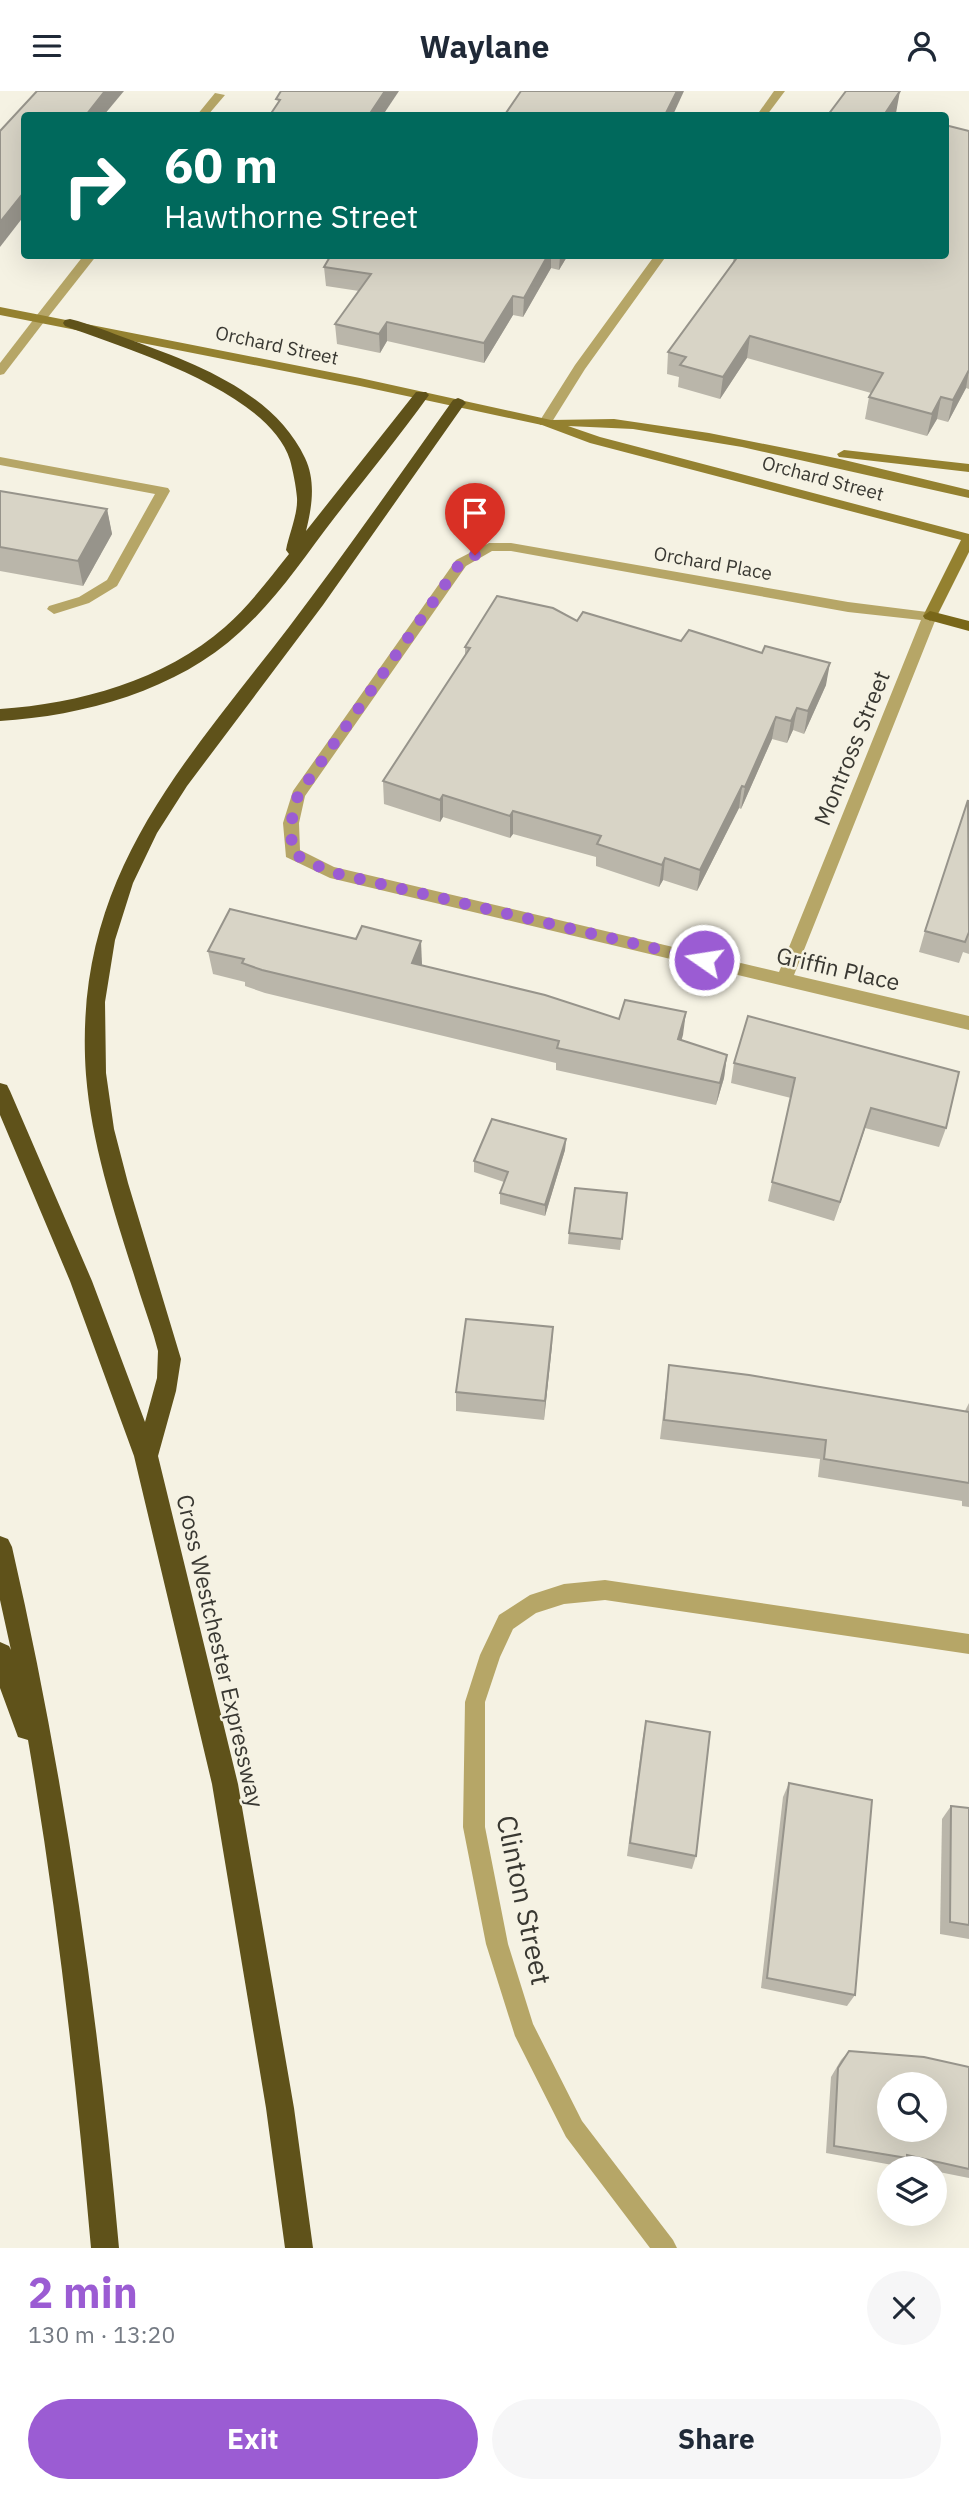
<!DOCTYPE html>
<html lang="en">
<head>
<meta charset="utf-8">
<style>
  body { margin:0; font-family:"IBM Plex Sans",sans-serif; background:#f6f6f7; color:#1f2937; height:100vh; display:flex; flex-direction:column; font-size:26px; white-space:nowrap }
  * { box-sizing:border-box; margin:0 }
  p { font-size:23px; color:#747a83 }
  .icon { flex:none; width:38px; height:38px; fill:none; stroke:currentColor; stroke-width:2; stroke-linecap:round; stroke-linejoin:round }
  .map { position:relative; height:2157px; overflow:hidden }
  .drawer { display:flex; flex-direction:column; background:#fff; flex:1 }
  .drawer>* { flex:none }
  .hud { position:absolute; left:21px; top:21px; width:928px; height:147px; border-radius:7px; box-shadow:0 7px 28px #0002; background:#00695c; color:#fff; overflow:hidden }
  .fabs { position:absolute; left:877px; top:1981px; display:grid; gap:14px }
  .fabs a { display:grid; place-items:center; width:70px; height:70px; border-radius:50%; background:#fff; box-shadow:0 7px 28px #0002; font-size:35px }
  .pin { position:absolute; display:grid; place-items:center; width:60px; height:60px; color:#fff; margin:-72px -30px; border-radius:50% 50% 50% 0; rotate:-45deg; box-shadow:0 0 7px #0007 }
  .pin .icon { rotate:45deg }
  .me { position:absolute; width:77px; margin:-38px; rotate:283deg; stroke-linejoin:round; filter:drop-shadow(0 0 5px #0008) }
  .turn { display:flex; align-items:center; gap:24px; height:147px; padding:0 28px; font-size:32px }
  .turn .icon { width:91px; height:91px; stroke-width:2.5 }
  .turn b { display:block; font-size:49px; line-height:60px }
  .round { display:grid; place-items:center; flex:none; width:74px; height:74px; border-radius:37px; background:#f6f6f7 }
  .summary { display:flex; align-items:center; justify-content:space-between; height:119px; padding:0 28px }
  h1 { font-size:42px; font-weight:700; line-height:52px; color:#9b5cd3 }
  .cta { display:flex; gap:14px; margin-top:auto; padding:14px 28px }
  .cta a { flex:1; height:80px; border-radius:42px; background:#9b5cd3; color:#fff; font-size:28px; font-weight:700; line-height:80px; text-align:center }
  .cta a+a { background:#f6f6f7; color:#1f2937 }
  header { display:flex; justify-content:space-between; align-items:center; height:91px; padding:0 28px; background:#fff; font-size:32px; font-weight:700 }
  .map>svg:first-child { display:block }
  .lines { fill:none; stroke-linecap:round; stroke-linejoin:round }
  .lane { fill:#b6a667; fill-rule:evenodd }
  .street { fill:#b6a667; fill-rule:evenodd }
  .secondary { fill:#948130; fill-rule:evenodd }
  .primary { fill:#796719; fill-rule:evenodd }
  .highway { fill:#5f521a; fill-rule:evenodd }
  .wall { fill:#bab6aa }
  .shaded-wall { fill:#97948b }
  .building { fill:#d8d4c6; stroke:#97948b; stroke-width:2; fill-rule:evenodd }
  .route { stroke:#9b5cd3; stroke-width:12; stroke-dasharray:0 21.6 }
  .labels { text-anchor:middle; stroke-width:5; stroke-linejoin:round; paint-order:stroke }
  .far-street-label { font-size:19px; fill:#393832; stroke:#f5f2e3 }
  .street-label { font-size:23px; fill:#393832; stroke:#f5f2e3 }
  .near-street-label { font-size:28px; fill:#393832; stroke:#f5f2e3 }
</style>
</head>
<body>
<header><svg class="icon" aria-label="menu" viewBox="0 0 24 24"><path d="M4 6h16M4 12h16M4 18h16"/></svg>Waylane<svg class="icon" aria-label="person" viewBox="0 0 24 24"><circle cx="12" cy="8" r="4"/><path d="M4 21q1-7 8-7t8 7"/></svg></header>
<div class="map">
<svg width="969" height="2157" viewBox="0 0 969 2157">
  <rect width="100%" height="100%" fill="#f5f2e3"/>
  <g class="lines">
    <g class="lane">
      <polygon points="41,223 47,227 4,283 0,284 0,272 37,224"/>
      <polygon points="0,366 168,397 170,400 117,495 89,512 54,523 47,518 49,515 79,506 107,489 155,403 0,374"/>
    </g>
    <g class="street">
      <polygon points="774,0 785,0 767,24 757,24"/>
      <polygon points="215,2 225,4 208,24 197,24"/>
      <polygon points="84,164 97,164 45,230 37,230 37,224"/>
      <polygon points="655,164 667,164 585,278 550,334 540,334 539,331 575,274"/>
      <path d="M489,452H511L848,511L935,522L937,525L794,884L969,925V939L330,787L286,766L283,732L293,700L456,469ZM492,460H511L848,521L921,529L779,881L334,776L300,759L299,732L305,705L466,475Z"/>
      <polygon points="605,1489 969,1543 969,1563 605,1509 564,1513 536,1522 513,1538 500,1566 485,1611 485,1736 508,1853 533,1933 582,2030 673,2149 677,2157 650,2157 566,2046 515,1945 486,1853 463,1736 465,1611 480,1564 499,1524 530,1504 564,1493"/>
    </g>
    <g class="secondary">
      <polygon points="0,216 360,287 551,329 614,328 709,342 840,368 969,399 969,407 742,356 633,338 568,335 600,346 969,443 969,461 937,525 930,530 923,525 961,449 590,352 542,334 360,295 0,224"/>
      <polygon points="844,359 969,373 969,381 839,366 837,363"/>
    </g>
    <polygon class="primary" points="930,520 969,530 969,540 925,528 923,525"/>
    <g class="highway">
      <path d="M70,228C91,233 111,242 131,249C194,272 274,301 305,367C316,390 312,416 306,440L416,301H426L429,304C399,346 366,386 335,426C305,465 277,508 240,541C178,599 83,625 0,630V618C78,613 165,589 225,536C249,515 269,488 289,463L286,459C289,443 298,423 297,407C296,395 293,380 290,369C268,300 127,258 65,235L63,232L65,229Z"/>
      <path d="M458,307L463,309L466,312L463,315L323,514L187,695L157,742L133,792L115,849L105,911L106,982L114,1038L128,1092L181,1268L176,1300L158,1365L238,1693L294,2017L313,2157H285L266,2017L212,1693L134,1365L70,1190L0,1024V992L7,994L10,1000L92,1190L145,1331L157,1287L158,1260C153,1240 146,1222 140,1203C118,1132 92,1059 86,984C72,789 179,679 289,536C345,462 399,385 453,309Z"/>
      <path d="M0,1445L8,1448L12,1456C65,1687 98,1921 119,2157H91C76,1987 57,1817 28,1649L18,1646L0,1597V1551L9,1555L11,1559L0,1509Z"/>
    </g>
  </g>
  <g class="wall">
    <polygon points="969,40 969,298 966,297 948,331 937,328 927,345 865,328 869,306 871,302 747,267 720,308 678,296 679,286 667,283 668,261 733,172 734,164 945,164"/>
    <polygon points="331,164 568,164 559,179 551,177 523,226 513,224 484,272 387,250 380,262 337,253 335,233 359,200 326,195 324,176"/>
    <polygon points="0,400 107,418 112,443 83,495 0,480"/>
    <polygon points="577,530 826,594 804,643 793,639 787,652 772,648 741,718 739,717 697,800 663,789 659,796 596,775 596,766 513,743 510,747 443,726 440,731 384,713 383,690 465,564 465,556"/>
    <polygon points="969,709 969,863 963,861 959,872 919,861 925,840"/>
    <polygon points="208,860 422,873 422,875 619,928 686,921 681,949 727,964 724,987 716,1014 556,979 556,972 265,902 245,895 245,891 213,883"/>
    <polygon points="748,925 946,1037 939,1056 865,1037 834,1130 768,1110 791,1007 731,992 734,972"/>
    <polygon points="566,1048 565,1059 545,1125 500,1113 500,1102 504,1091 474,1081 474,1070"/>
    <polygon points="627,1102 620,1159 568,1153 569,1142"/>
    <polygon points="553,1236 544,1329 456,1320 456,1301"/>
    <polygon points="669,1274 965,1320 969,1312 969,1416 962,1415 962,1410 818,1386 820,1368 660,1348"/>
    <polygon points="646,1630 696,1765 692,1778 627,1765 643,1645"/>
    <polygon points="789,1692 855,1904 847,1915 761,1897 783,1706"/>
    <polygon points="951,1715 969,1717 969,1848 940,1843 942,1728"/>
    <polygon points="849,1960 969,1976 969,2087 934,2080 934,2077 923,2077 901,2072 898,2075 826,2062 831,1986 841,1969"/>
  </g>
  <g class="shaded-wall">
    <polygon points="105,0 124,0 104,24 86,24"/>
    <polygon points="385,0 399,0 383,24 369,24"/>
    <polygon points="677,0 684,0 673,24 665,24"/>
    <polygon points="900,0 896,22 894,24 886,21"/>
    <polygon points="24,101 24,125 0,156 0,131"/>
    <polygon points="548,164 551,164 551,177 523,226 524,207"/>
    <polygon points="560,164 568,164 559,179"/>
    <polygon points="513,205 513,224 484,272 484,252"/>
    <polygon points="387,231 387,250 380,262 379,243"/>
    <polygon points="750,245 747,267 720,308 723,286"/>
    <polygon points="969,279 966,297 948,331 953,309"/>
    <polygon points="941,306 937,328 927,345 932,323"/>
    <polygon points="107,418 112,443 83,495 78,470"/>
    <polygon points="830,572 826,594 804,643 808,620"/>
    <polygon points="797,617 793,639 787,652 791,630"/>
    <polygon points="776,626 772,648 741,718 745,696"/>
    <polygon points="742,695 739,717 697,800 700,779"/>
    <polygon points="443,704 443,726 440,731 440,709"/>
    <polygon points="513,720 513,743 510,747 510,725"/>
    <polygon points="665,767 663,789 659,796 662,774"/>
    <polygon points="421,850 422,873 413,895 412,872"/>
    <polygon points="686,921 683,944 675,971 678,948"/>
    <polygon points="727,964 724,987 716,1014 720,992"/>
    <polygon points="871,1017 865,1037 834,1130 840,1111"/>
    <polygon points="566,1048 565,1059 545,1125 545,1114"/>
    <polygon points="553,1236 552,1255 544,1329 545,1310"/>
  </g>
  <g class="building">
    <polygon points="37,0 105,0 86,24 24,24 24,101 0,131 0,40"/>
    <polygon points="281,0 385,0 369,24 270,24 280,9 276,8"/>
    <polygon points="521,0 677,0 665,24 512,24 513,24 506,22"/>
    <polygon points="846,0 900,0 886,21 900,24 828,24"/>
    <polygon points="945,34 969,40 969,279 953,309 941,306 932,323 869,306 883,282 750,245 723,286 680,274 686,266 668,261 739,164 945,164"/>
    <polygon points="331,164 548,164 524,207 513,205 484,252 387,231 379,243 335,233 371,183 324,176"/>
    <polygon points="0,400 107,418 78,470 0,456"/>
    <polygon points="497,505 553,517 577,530 583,521 681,550 689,539 762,562 765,555 830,572 808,620 797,617 791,630 776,626 745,696 742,695 700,779 665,767 662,774 597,753 601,745 513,720 510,725 443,704 440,709 383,690 470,557 465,556"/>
    <polygon points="968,709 969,841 965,851 925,840"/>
    <polygon points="230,818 356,848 362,835 421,850 412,872 545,904 619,928 625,909 686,921 678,948 727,964 720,992 557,957 559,950 262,879 242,872 244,868 208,860"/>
    <polygon points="748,925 959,981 946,1037 871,1017 840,1111 772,1091 795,987 734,972"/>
    <polygon points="492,1028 566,1048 545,1114 500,1102 508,1081 474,1070"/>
    <polygon points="575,1097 627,1102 622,1148 569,1142"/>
    <polygon points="466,1228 553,1236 545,1310 456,1301"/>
    <polygon points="669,1274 749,1284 969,1321 969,1392 824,1368 826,1349 664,1329"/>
    <polygon points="646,1630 710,1641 696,1765 630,1752"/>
    <polygon points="789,1692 872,1709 855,1904 767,1887"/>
    <polygon points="951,1715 969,1717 969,1834 950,1831"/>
    <path d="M849,1960L924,1966L969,1976V2078L907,2064V2067L834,2055L838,1977ZM889,1993H934V2039H889Z"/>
  </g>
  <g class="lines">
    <polyline class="route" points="475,464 461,471 298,704 291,732 292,762 330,781 704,869"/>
  </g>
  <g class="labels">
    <g class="far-street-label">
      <text transform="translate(277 254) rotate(12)" y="7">Orchard Street</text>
      <text transform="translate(823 387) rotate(15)" y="7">Orchard Street</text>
      <text transform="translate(713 472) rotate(10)" y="7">Orchard Place</text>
    </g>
    <g class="street-label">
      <text transform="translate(852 657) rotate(-68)" y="8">Montross Street</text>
      <text transform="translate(838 878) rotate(13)" y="8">Griffin Place</text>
      <text transform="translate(220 1560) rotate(77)" y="8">Cross Westchester Expressway</text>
    </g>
    <g class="near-street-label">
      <text transform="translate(524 1809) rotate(78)" y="10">Clinton Street</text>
    </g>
  </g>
</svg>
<div class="fabs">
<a><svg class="icon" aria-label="search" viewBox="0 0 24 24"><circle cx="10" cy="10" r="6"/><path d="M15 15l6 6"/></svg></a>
<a><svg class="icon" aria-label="layers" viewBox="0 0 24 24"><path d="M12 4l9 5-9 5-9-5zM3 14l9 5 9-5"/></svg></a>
</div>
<div class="pin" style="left:475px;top:464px;background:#d93025"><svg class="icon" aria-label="arrive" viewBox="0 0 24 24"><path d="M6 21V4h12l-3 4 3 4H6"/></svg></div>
<svg class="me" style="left:704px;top:869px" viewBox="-20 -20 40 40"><circle r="17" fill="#9b5cd3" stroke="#fff" stroke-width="3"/><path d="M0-11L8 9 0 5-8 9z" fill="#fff"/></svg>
<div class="hud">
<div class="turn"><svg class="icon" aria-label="right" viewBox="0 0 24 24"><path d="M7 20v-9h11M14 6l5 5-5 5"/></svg><div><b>60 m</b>Hawthorne Street</div></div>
</div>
</div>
<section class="drawer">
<div class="summary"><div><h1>2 min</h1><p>130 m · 13:20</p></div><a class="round"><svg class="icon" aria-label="close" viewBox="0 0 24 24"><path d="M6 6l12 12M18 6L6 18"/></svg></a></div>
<div class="cta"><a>Exit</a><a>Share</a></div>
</section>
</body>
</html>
